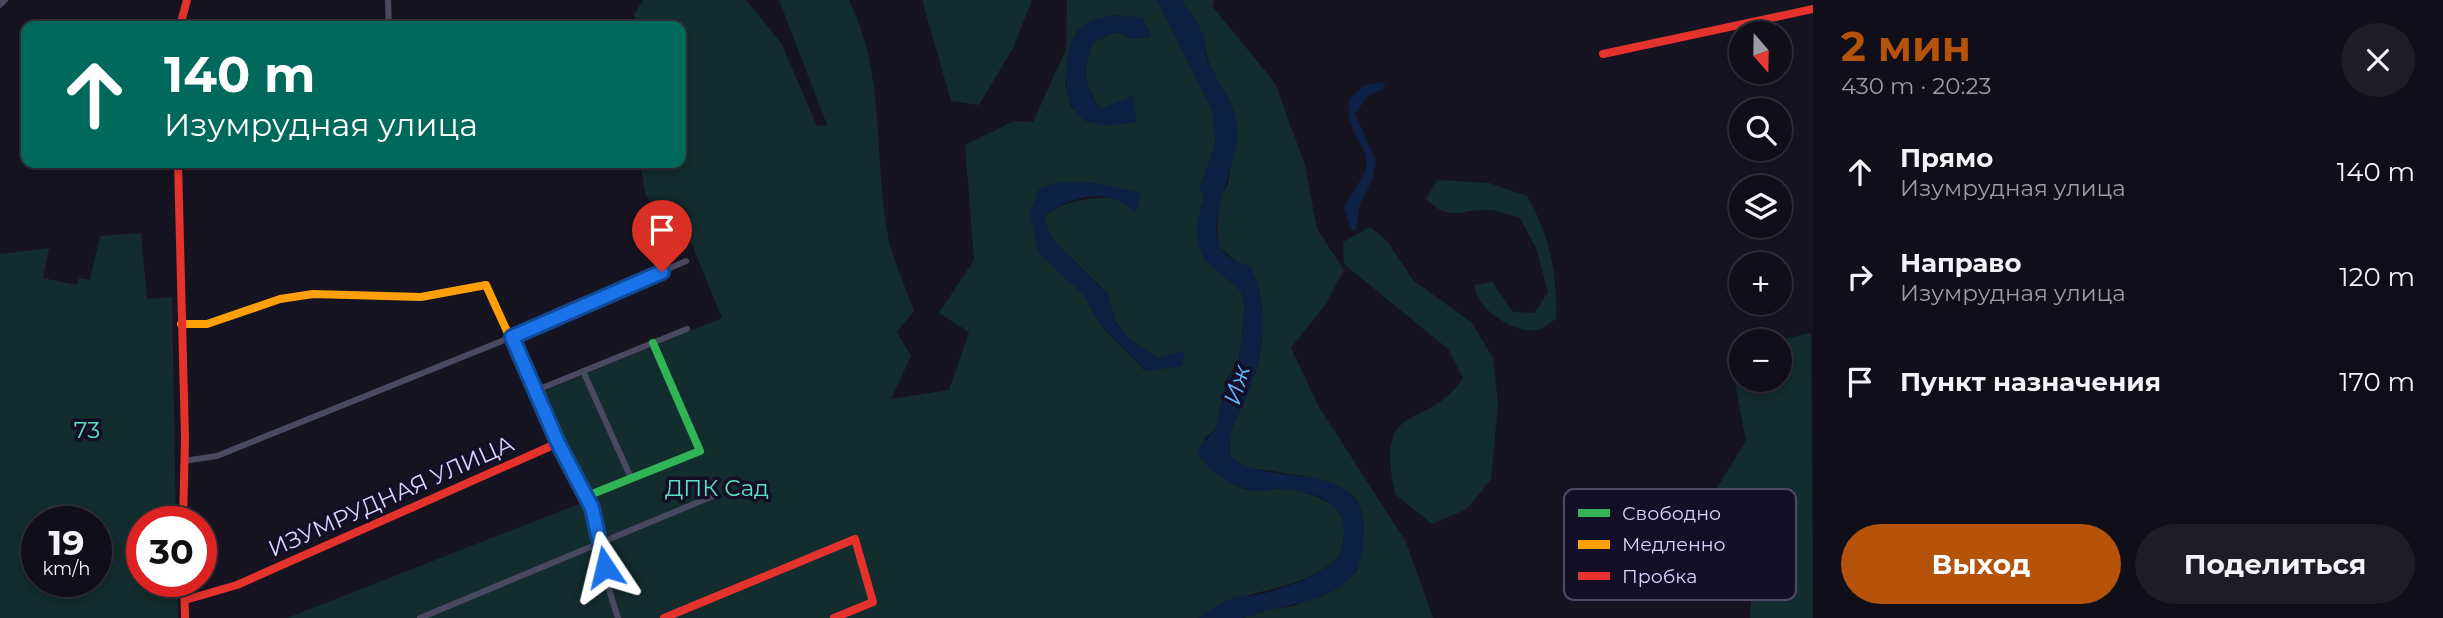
<!DOCTYPE html>
<html lang="ru">
<head>
<meta charset="utf-8">
<style>
  body { margin:0; font-family:Montserrat,sans-serif; background:#1e1d26; color:#f1f3f6; height:100vh; display:flex; flex-direction:column; font-size:26px; white-space:nowrap }
  * { box-sizing:border-box; margin:0 }
  p { font-size:23px; color:#9c9ca2 }
  .icon { flex:none; width:38px; height:38px; fill:none; stroke:currentColor; stroke-width:2; stroke-linecap:round; stroke-linejoin:round }
  .map { position:relative; flex:1; overflow:hidden }
  .sheet { display:flex; flex-direction:column; background:#100f19; width:630px }
  .sheet>* { flex:none }
  .top-card { position:absolute; left:21px; top:21px; width:665px; height:147px; border-radius:14px; box-shadow:0 4px 10px #0003,0 0 0 2px #302f38; background:#00695c; color:#fff; overflow:hidden }
  .needle { width:46px; rotate:160deg }
  .buttons { position:absolute; left:1729px; top:21px; display:grid; gap:14px }
  .buttons a { display:grid; place-items:center; width:63px; height:63px; border-radius:50%; background:#100f19; box-shadow:0 4px 10px #0003,0 0 0 2px #302f38; font-size:35px }
  .speed { position:absolute; left:21px; top:506px; display:flex; gap:14px; font-size:35px; font-weight:700; text-align:center }
  .speed>* { display:grid; place-content:center; width:91px; height:91px; border-radius:50%; background:#100f19; box-shadow:0 4px 10px #0003,0 0 0 2px #302f38; line-height:1 }
  .speed small { font-size:18px; font-weight:400 }
  .speed .limit { border:10px solid #d22; background:#fff; color:#111 }
  .pin { position:absolute; display:grid; place-items:center; width:60px; height:60px; color:#fff; margin:-72px -30px; border-radius:50% 50% 50% 0; rotate:-45deg; box-shadow:0 0 7px #0007 }
  .pin .icon { rotate:45deg }
  .me { position:absolute; width:77px; margin:-38px; rotate:350deg; stroke-linejoin:round; filter:drop-shadow(0 0 5px #0008) }
  .turn { display:flex; align-items:center; gap:24px; height:147px; padding:0 28px; font-size:32px }
  .turn .icon { width:91px; height:91px; stroke-width:2.5 }
  .turn b { display:block; font-size:49px; line-height:60px }
  .round { display:grid; place-items:center; flex:none; width:74px; height:74px; border-radius:37px; background:#1e1d26 }
  .headline { display:flex; align-items:center; justify-content:space-between; height:119px; padding:0 28px }
  h1 { font-size:42px; font-weight:700; line-height:52px; color:#b45309 }
  .primary-button { display:flex; gap:14px; margin-top:auto; padding:14px 28px }
  .primary-button a { flex:1; height:80px; border-radius:42px; background:#b45309; color:#fff; font-size:28px; font-weight:700; line-height:80px; text-align:center }
  .primary-button a+a { background:#1e1d26; color:#f1f3f6 }
  ul { padding:0; list-style:none }
  li { display:flex; align-items:center; gap:21px; height:105px; padding:0 28px }
  li div { flex:1 }
  li b { display:block; font-size:26px }
  li em { font-style:normal }
  main { display:flex; flex:1; min-height:0 }
  .map>svg:first-child { display:block }
  .green { fill:#132c2d; fill-rule:evenodd }
  .water { fill:#0d2144 }
  .lines { fill:none; stroke-linecap:round; stroke-linejoin:round }
  .street { stroke:#4a4962; stroke-width:6 }
  .fast { stroke:#30b455; stroke-width:8 }
  .slow { stroke:#ff9f0a; stroke-width:8 }
  .jam { stroke:#e5322d; stroke-width:8 }
  .route-casing { stroke:#114b97; stroke-width:18 }
  .route { stroke:#1a73e8; stroke-width:12 }
  .labels { text-anchor:middle; stroke-width:7; stroke-linejoin:round; paint-order:stroke }
  .park-label { font-size:23px; fill:#5fe0c0; stroke:#130f26 }
  .street-label { font-size:23px; fill:#d9d4ff; stroke:#130f26 }
  .water-label { font-size:24px; font-style:italic; fill:#62b6ff; stroke:#130f26 }
  .key { fill:#130f26; stroke:#4e4a67; stroke-width:2 }
  .key-label { font-size:19px; fill:#d9d4ff }
</style>
</head>
<body>
<main>
<div class="map">
<svg width="1813" height="618" viewBox="0 0 1813 618">
  <rect width="100%" height="100%" fill="#161421"/>
  <g class="green">
    <path d="M643,0H746L781,43L817,126L827,125L779,0H849C885,72 874,153 887,230C891,257 905,285 914,311L897,332L911,356L891,399L949,390L969,332L939,313L974,260L965,145L1014,121L1033,122L1066,49L1067,0H1157L1213,112L1216,144L1201,184L1204,197L1200,209L1204,259L1241,291L1245,305L1239,360L1228,377L1215,430L1205,438L1201,459C1213,470 1225,482 1241,488C1255,493 1266,488 1280,488C1299,488 1321,498 1338,507C1347,525 1345,537 1340,556C1301,595 1241,585 1199,618H287L589,500L544,391L722,318L690,240L646,196L640,163H681V26H639L634,15ZM1116,15L1142,19L1151,36L1132,39L1117,32L1093,42C1077,81 1090,92 1111,125L1086,121L1071,107L1065,83L1069,56ZM1094,183L1112,198C1085,198 1066,200 1043,217L1052,239L1107,293L1115,321L1130,340L1158,358L1184,351L1182,365L1145,371L1099,323L1084,295L1039,253L1030,213Z"/>
    <polygon points="922,0 1032,0 1013,48 979,105 951,101"/>
    <path d="M1181,0H1214L1212,6L1275,83L1305,165L1317,229L1344,270L1325,305L1291,348L1319,407L1406,542L1433,618H1244L1269,609L1294,606L1356,572C1363,552 1370,510 1351,494C1336,482 1303,476 1284,473C1262,468 1247,473 1230,455C1227,430 1239,415 1248,393C1264,358 1270,299 1249,266L1238,263L1218,246V201L1228,184L1237,128L1232,106L1210,67L1202,33Z"/>
    <path d="M1437,180L1489,183L1527,196C1549,233 1558,276 1556,319C1550,323 1543,329 1537,330C1514,334 1474,308 1475,285L1492,282L1513,312L1534,313L1548,292L1536,248L1520,218C1510,215 1498,210 1487,210C1459,209 1450,223 1426,199Z"/>
    <path d="M1370,227L1387,241L1413,280L1472,323L1493,358L1498,404L1491,479L1467,509L1432,524L1395,494C1374,396 1427,433 1463,378L1448,349L1344,264L1343,242Z"/>
    <path d="M141,233L147,299L172,297L176,521L142,522V581H177L178,618H0V254L49,248L43,278L77,285L79,278L90,280L100,236ZM37,522H96V581H37Z"/>
    <polygon points="1811,333 1813,618 1750,618 1753,574 1715,491 1746,441 1729,352 1741,349 1741,380 1780,380 1780,341 1775,341"/>
  </g>
  <g class="water">
    <path d="M1157,0H1181C1188,10 1197,21 1202,32C1206,43 1204,56 1211,68C1222,87 1233,103 1237,126C1243,168 1180,251 1249,266C1270,299 1264,358 1248,393C1239,415 1227,430 1230,455C1258,486 1341,463 1359,506C1363,516 1363,528 1363,538C1363,596 1311,600 1267,610C1258,611 1250,617 1242,618C1228,618 1213,618 1199,618C1210,610 1222,600 1236,597C1242,595 1250,597 1257,595C1280,590 1337,572 1342,548C1352,504 1321,492 1282,489C1273,488 1265,492 1256,491C1234,488 1205,471 1197,450L1215,430L1229,377L1239,360L1245,305L1241,291L1204,259L1198,243L1197,223L1204,197L1200,191L1201,184L1216,144L1213,112Z"/>
    <path d="M1116,15L1142,18L1151,36L1132,39L1116,32L1093,42C1082,68 1083,86 1100,109L1133,96L1136,122C1121,124 1102,128 1087,121C1060,110 1062,52 1077,32C1086,20 1103,18 1116,15Z"/>
    <path d="M1386,82L1382,90L1368,96L1355,114L1376,161L1372,180L1360,204L1356,230L1351,231L1344,207C1349,197 1364,177 1366,168C1371,146 1344,133 1349,99L1365,85Z"/>
    <path d="M1059,182L1094,183L1141,193L1136,212C1129,208 1120,200 1111,198C1088,192 1061,202 1043,217L1052,239L1107,294L1115,322L1130,340L1158,358L1184,351L1182,366L1146,371L1099,323L1084,295L1039,253L1030,213L1039,189Z"/>
  </g>
  <g class="lines">
    <g class="street">
      <polyline points="388,0 389,26"/>
      <polyline points="0,5 5,0"/>
      <polyline points="583,371 631,478"/>
      <polyline points="537,390 687,329"/>
      <polyline points="558,443 597,521 610,593 618,618"/>
      <polyline points="184,461 217,456 512,337 686,261"/>
      <polyline points="420,618 713,496"/>
    </g>
    <polyline class="fast" points="587,496 700,451 653,343"/>
    <polyline class="slow" points="181,324 207,324 280,299 313,294 421,297 486,285 525,371"/>
    <g class="jam">
      <polyline points="180,26 187,0"/>
      <polyline points="1603,54 1813,9"/>
      <polyline points="178,163 185,438 183,522"/>
      <polyline points="184,581 185,618"/>
      <polyline points="185,600 237,585 558,443 525,371"/>
      <polyline points="664,618 855,539 873,602 834,618"/>
    </g>
  </g>
  <g class="lines">
    <g class="route-casing">
      <polyline id="route" points="605,567 592,508 558,443 512,337 662,272"/>
    </g>
    <use href="#route" class="route"/>
  </g>
  <g class="labels">
    <g class="park-label">
      <text x="87" y="438">73</text>
      <text x="717" y="496">ДПК Сад</text>
    </g>
    <g class="street-label">
      <text transform="translate(391 496) rotate(-24)" y="8">ИЗУМРУДНАЯ УЛИЦА</text>
    </g>
    <g class="water-label">
      <text transform="translate(1237 385) rotate(-74)" y="8">Иж</text>
    </g>
  </g>
  <rect x="1564" y="489" width="232" height="111" rx="10" class="key"/>
  <rect x="1578" y="509" width="32" height="8" fill="#30b455"/>
  <rect x="1578" y="540" width="32" height="9" fill="#ff9f0a"/>
  <rect x="1578" y="572" width="32" height="8" fill="#e5322d"/>
  <g class="key-label">
    <text x="1622" y="520">Свободно</text>
    <text x="1622" y="551">Медленно</text>
    <text x="1622" y="583">Пробка</text>
  </g>
</svg>
<div class="buttons">
<a><svg class="needle" viewBox="-14 -14 28 28"><path d="M0-13l5 13h-10z" fill="#e53935"/><path d="M0 13l5-13h-10z" fill="#9c9ca2"/></svg></a>
<a><svg class="icon" aria-label="search" viewBox="0 0 24 24"><circle cx="10" cy="10" r="6"/><path d="M15 15l6 6"/></svg></a>
<a><svg class="icon" aria-label="layers" viewBox="0 0 24 24"><path d="M12 4l9 5-9 5-9-5zM3 14l9 5 9-5"/></svg></a>
<a>+</a>
<a>−</a>
</div>
<div class="speed"><div>19<small>km/h</small></div><div class="limit">30</div></div>
<div class="pin" style="left:662px;top:272px;background:#d93025"><svg class="icon" aria-label="arrive" viewBox="0 0 24 24"><path d="M6 21V4h12l-3 4 3 4H6"/></svg></div>
<svg class="me" style="left:605px;top:567px" viewBox="-20 -20 40 40"><path d="M0-17L14 15 0 8-14 15z" fill="#1a73e8" stroke="#fff" stroke-width="4"/></svg>
<div class="top-card">
<div class="turn"><svg class="icon" aria-label="ahead" viewBox="0 0 24 24"><path d="M12 20V5M6 11l6-6 6 6"/></svg><div><b>140 m</b>Изумрудная улица</div></div>
</div>
</div>
<section class="sheet">
<div class="headline"><div><h1>2 мин</h1><p>430 m · 20:23</p></div><a class="round"><svg class="icon" aria-label="close" viewBox="0 0 24 24"><path d="M6 6l12 12M18 6L6 18"/></svg></a></div>
<ul>
<li><svg class="icon" aria-label="ahead" viewBox="0 0 24 24"><path d="M12 20V5M6 11l6-6 6 6"/></svg><div><b>Прямо</b><p>Изумрудная улица</p></div><em>140 m</em></li>
<li><svg class="icon" aria-label="right" viewBox="0 0 24 24"><path d="M7 20v-9h11M14 6l5 5-5 5"/></svg><div><b>Направо</b><p>Изумрудная улица</p></div><em>120 m</em></li>
<li><svg class="icon" aria-label="arrive" viewBox="0 0 24 24"><path d="M6 21V4h12l-3 4 3 4H6"/></svg><div><b>Пункт назначения</b></div><em>170 m</em></li>
</ul>
<div class="primary-button"><a>Выход</a><a>Поделиться</a></div>
</section>
</main>
</body>
</html>
